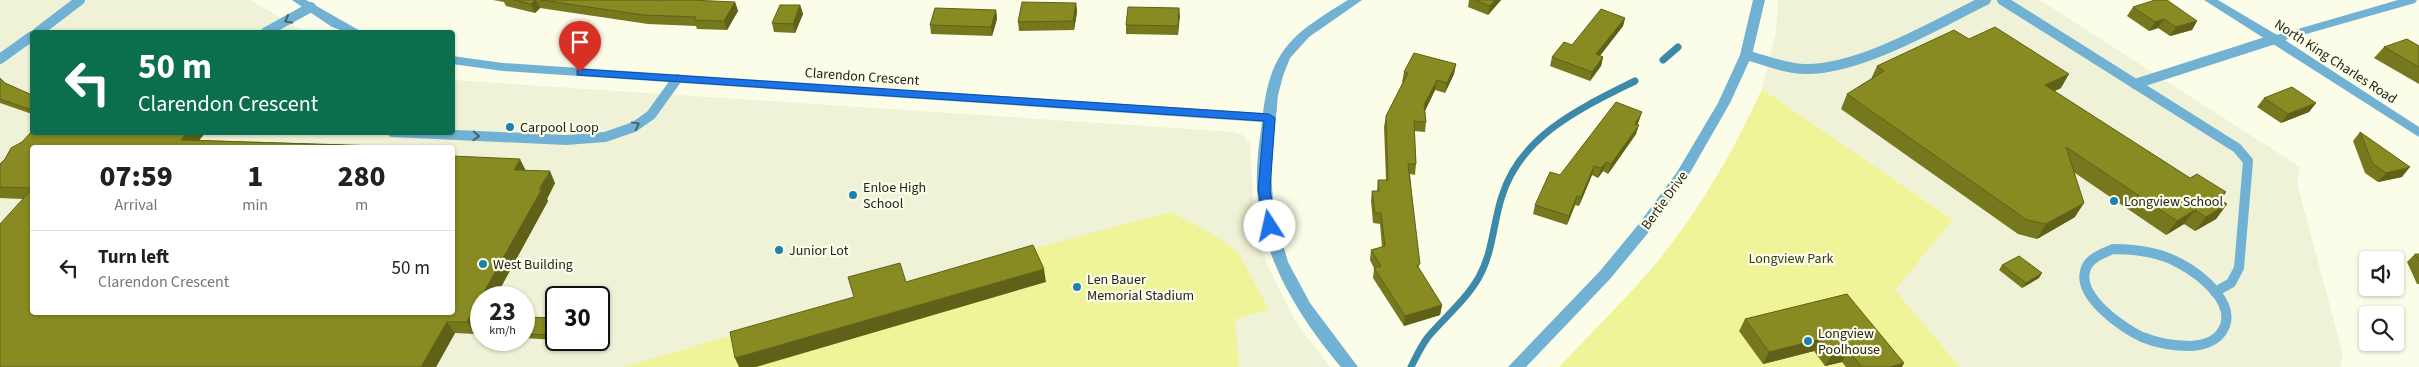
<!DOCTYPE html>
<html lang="en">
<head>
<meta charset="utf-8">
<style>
  body { margin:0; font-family:"Source Sans 3",sans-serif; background:#f6f6f6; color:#202124; height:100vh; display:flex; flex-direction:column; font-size:19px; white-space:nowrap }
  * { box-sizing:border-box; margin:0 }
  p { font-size:16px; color:#757577 }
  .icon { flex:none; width:28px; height:28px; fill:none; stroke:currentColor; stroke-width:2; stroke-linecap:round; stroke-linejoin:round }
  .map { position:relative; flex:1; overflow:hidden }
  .details { position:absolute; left:30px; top:145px; width:425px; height:170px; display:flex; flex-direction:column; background:#fff; border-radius:5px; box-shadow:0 1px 4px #0004 }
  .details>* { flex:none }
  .hud { position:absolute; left:30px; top:30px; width:425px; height:105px; border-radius:5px; box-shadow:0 1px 4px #0004; background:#0b6e4f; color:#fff; overflow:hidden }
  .controls { position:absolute; left:2359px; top:251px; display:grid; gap:10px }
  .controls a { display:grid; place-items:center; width:45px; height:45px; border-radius:5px; background:#fff; box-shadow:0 1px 4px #0004; font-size:25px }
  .speed { position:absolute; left:470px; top:286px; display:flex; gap:10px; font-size:25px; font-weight:700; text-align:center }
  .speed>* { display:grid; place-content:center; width:65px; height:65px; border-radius:50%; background:#fff; box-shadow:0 1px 4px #0004; line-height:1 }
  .speed small { font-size:12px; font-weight:400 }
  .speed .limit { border:2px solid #111; border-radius:8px; background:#fff; color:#111 }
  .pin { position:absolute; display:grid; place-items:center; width:42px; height:42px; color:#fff; margin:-51px -21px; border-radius:50% 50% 50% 0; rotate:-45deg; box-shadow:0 0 5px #0007 }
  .pin .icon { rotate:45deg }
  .me { position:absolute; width:55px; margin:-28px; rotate:350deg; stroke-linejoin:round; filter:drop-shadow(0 0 4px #0008) }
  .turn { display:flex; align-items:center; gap:18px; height:105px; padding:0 25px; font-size:22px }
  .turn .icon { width:65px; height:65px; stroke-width:2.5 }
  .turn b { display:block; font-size:35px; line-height:42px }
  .eta { display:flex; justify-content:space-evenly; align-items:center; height:85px; text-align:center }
  .eta b { font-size:30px; font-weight:800; line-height:35px }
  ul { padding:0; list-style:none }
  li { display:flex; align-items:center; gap:15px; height:75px; padding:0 25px; border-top:1px solid #e0e0e0 }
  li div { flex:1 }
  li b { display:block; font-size:19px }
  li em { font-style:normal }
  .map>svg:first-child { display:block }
  .built { fill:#eff2d6; fill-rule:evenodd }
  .green { fill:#eff498 }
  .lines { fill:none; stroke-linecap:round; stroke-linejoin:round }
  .stream { stroke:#3c89a9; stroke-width:7 }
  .service { stroke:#71b1d3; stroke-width:10 }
  .minor { fill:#71b1d3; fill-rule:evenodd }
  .wall { fill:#75781d }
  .shaded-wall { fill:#5f6118 }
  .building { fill:#888b22; stroke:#5f6118 }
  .oneway { stroke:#46636e }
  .route { fill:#1a73e8; stroke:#114b97 }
  .poi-dot { fill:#1c81ac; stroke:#fbfde9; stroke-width:2 }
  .labels { text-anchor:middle; stroke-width:4.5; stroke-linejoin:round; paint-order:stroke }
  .street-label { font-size:14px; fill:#23241c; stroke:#fbfde9 }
  .poi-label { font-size:14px; fill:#23241c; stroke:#fbfde9; text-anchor:start }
  .park-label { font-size:14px; fill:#38390f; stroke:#fbfde9 }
</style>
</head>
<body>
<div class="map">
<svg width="2419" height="367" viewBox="0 0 2419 367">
  <rect width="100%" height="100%" fill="#fbfde9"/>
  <g class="built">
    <path d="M0,0H250L305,32H32V132H452L453,80L1235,132L1242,135L1250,143L1254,222L1267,265L1297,324L1330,367H0ZM32,148H452V312H32ZM481,298H524V340H481ZM556,298H599V340H556Z"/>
    <polygon points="1778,0 2040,0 2300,167 2297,183 2343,355 2340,367 1960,367 1894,290 1953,220 1762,89 1776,32"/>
  </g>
  <g class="green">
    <path d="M1762,89L1953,220L1895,290L1960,367H1559C1590,334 1623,302 1653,267C1697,214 1734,151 1762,89Z"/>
    <polygon points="1170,212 1206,230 1238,252 1269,310 1235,319 1239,367 624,367 978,263"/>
  </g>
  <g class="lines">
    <g class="stream">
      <polyline points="1663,60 1678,47"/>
      <path d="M1411,367C1416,357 1421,346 1428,337C1445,317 1466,300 1479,277C1493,252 1493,223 1502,196C1521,135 1581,108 1635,81"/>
    </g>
    <g class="service">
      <polyline points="2002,0 2237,148 2248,161 2239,268 2231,283 2215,292"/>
      <polyline points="38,32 80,0"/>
      <polyline points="266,32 311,7"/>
      <path d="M1746,55C1765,60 1786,69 1805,69C1860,70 1937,24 1986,0"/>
      <polyline points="0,59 32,36"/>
      <polyline points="2135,84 2275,39"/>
      <polyline points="392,132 566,140 605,137 634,127 651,115 677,79"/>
      <path d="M2113,249C2136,249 2159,252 2179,263C2200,274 2241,305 2221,333C2214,342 2201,346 2190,346C2174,346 2157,343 2142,337C2122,328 2075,295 2086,268C2090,258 2103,253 2113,249Z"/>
    </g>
    <g class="minor">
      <polygon points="292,0 306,0 362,32 346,32 332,27"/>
      <path d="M1348,0H1362L1309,37L1290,58L1283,76L1278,95L1271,173L1274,214L1288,262L1310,303L1358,367H1341C1298,316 1260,255 1257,187C1256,165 1259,143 1262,122L503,71L452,64V56L503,63L1263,113C1271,47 1295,33 1348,0Z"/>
      <polygon points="1753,0 1765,0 1752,55 1730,103 1687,178 1648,233 1610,279 1526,367 1508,367 1600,271 1638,225 1677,172 1718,103 1740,55"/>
      <polygon points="2204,0 2218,0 2277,35 2398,0 2417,0 2415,3 2285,40 2419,127 2419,137"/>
    </g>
  </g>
  <g class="wall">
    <polygon points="493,0 657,0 663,1 735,2 738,11 727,30 697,29 696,26 648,24 540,8 535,13 506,6 504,2"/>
    <polygon points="1469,0 1501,0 1488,15 1468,7"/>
    <polygon points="1076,3 1077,12 1074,30 1019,31 1018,22"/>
    <polygon points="800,5 803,14 795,33 774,32 772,23"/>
    <polygon points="2133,7 2197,21 2192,30 2170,36 2158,28 2149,31 2127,16"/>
    <polygon points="1179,8 1178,35 1126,34 1126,25"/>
    <polygon points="996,10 997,19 992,36 931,34 930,25"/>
    <polygon points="1625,18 1623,26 1600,56 1603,57 1601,66 1590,81 1550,66 1552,57 1572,45"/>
    <polygon points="1969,39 2061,88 2054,91 2190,178 2226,192 2221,200 2227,204 2216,219 2195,231 2184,224 2166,235 2075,173 2075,217 2037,239 2018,234 1841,109 1847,94 1871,79 1877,66"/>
    <polygon points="2419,46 2419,84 2374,58 2384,47"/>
    <polygon points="1456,64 1454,74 1445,93 1435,90 1425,111 1426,122 1425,132 1414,131 1416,164 1415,175 1410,174 1419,269 1442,305 1440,315 1404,326 1373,278 1374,268 1370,260 1371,250 1382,247 1380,224 1373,223 1371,201 1372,191 1377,191 1378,180 1386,180 1384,127 1386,116 1403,82 1402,82 1404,72"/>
    <polygon points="0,78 5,83 32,95 32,114 0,103"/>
    <polygon points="2264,98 2316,103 2309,112 2281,123 2257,107"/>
    <polygon points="1639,121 1637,125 1636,134 1608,174 1603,171 1598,178 1592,175 1579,206 1575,205 1567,225 1533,214 1535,205 1560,175"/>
    <polygon points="2360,132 2402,177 2378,182 2365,173 2353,141"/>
    <polygon points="199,140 380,146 380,148 32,148 32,312 452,312 526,170 555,183 547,199 548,201 495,298 481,298 481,322 475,334 455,333 436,367 0,367 23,199 0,198 0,164 22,142"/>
    <polygon points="2415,254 2419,254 2419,284 2417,284 2407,262"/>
    <polygon points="2002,265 2039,278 2022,288 1999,270"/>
    <polygon points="1847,294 1902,367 1846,367 1842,362 1825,366 1814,351 1763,364 1739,331 1745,319"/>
    <polygon points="524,317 556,318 556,340 524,338"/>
    <polygon points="560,340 583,340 583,341"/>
  </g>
  <g class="shaded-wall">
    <polygon points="535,0 536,0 540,8 535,13 531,4"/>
    <polygon points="1495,0 1501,0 1488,15 1490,6"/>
    <polygon points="735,2 738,11 727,30 724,21"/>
    <polygon points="1076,3 1077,12 1074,30 1073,21"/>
    <polygon points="800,5 803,14 795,33 793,24"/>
    <polygon points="1179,8 1180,16 1178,35 1178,26"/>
    <polygon points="996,10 997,19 992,36 991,27"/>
    <polygon points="1625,18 1623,26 1594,63 1596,54"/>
    <polygon points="2164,19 2158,28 2149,31 2155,22"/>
    <polygon points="2197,21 2192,30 2170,36 2176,27"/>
    <polygon points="1603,57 1601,66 1590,81 1592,72"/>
    <polygon points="1456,64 1454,74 1445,93 1447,83"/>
    <polygon points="2069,74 2061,88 2037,100 2045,85"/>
    <polygon points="1437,80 1435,90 1423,115 1424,105"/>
    <polygon points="2316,103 2309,112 2281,123 2288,114"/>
    <polygon points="1642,112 1639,121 1632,133 1635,124"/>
    <polygon points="1639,125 1636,134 1608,174 1611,164"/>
    <polygon points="187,132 206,132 193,148 181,140"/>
    <polygon points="520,159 526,171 514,170"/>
    <polygon points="1606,162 1603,171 1598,178 1601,168"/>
    <polygon points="1594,166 1592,175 1579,206 1581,197"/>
    <polygon points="2410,167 2402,177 2378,182 2386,173"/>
    <polygon points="550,171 555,183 547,199 548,201 495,298 481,298 481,322 475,334 467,322"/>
    <polygon points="2226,192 2215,207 2217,198"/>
    <polygon points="1577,196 1575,205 1567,225 1569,216"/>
    <polygon points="2084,203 2075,217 2037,239 2046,224"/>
    <polygon points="2227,204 2216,219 2195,231 2206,217"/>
    <polygon points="2195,210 2184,224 2166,235 2177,221"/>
    <polygon points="1044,269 1046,282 756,367 739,367 735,358"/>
    <polygon points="2042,273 2039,278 2022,288 2026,283"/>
    <polygon points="1442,305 1440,315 1404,326 1405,316"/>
    <polygon points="447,322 455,333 436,367 421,367"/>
    <polygon points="1820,339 1814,351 1763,364 1769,352"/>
    <polygon points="1848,350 1842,362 1825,366 1832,354"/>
    <polygon points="1904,363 1902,367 1890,367"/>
  </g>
  <g class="building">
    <polygon points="514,0 535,0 531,4"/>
    <polygon points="541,0 657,0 663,1 664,0 691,0 735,2 724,21 694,20 696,17 644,15"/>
    <polygon points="1475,0 1495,0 1490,6"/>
    <polygon points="2155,0 2167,0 2197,21 2176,27 2164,19 2155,22 2133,7"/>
    <polygon points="1022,2 1076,3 1073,21 1018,22"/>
    <polygon points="780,5 800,5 793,24 772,23"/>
    <polygon points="1128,7 1179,8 1178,26 1126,25"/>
    <polygon points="935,8 996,10 991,27 930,25"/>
    <polygon points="1601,9 1625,18 1596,54 1603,57 1592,72 1552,57 1564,42 1572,45"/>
    <polygon points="1995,27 2069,74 2045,85 2190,178 2197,174 2226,192 2217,198 2227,204 2206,217 2195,210 2177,221 2066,147 2084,203 2046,224 2027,220 1847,94 1884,71 1877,66 1954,30 1969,39"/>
    <polygon points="2407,39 2419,46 2419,67 2384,47"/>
    <polygon points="1414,53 1456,64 1447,83 1437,80 1424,105 1426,122 1414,121 1416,164 1408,164 1420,264 1417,265 1442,305 1405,316 1374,268 1381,266 1371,250 1385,246 1381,213 1375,213 1372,191 1379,191 1378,180 1388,180 1386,116 1408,73 1404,72"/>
    <polygon points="0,78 5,83 32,95 32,110 0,99"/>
    <polygon points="2292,87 2316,103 2288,114 2264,98"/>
    <polygon points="1616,102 1642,112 1635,124 1639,125 1611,164 1606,162 1601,168 1594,166 1581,197 1577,196 1569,216 1535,205 1550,172 1560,175"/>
    <polygon points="32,131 32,132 187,132 181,140 380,146 379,148 32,148 32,188 0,187 0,164 5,159 11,148 22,142"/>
    <polygon points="2360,132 2410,167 2386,173 2373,164"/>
    <polygon points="452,156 520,159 514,170 550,171 539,189 542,189 467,322 447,322 421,367 0,367 0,224 32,189 32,312 452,312"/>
    <polygon points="1033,245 1044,269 735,358 730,332 854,297 848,277 900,263 906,282"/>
    <polygon points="2415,254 2419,254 2419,262"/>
    <polygon points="2019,256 2042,273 2026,283 2002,265"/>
    <polygon points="1847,294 1904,363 1890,367 1862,367 1848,350 1832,354 1820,339 1769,352 1745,319"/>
    <polygon points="524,317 556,318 556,335 524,334"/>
  </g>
  <defs><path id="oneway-chevron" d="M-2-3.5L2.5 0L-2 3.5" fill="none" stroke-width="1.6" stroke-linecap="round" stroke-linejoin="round" transform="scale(1.25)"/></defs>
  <g class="oneway">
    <use href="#oneway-chevron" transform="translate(288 20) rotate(151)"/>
    <use href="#oneway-chevron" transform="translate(636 125) rotate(-29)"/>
    <use href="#oneway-chevron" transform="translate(476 136) rotate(2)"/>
  </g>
  <polygon class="route" points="580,69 1269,114 1275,118 1270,190 1276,226 1270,231 1265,226 1258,190 1264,121 577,75 577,70"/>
  <g class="poi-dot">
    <circle cx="510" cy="127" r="5"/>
    <circle cx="853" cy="195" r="5"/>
    <circle cx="2114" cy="201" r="5"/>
    <circle cx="779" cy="250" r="5"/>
    <circle cx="483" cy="264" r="5"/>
    <circle cx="1077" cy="287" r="5"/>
    <circle cx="1808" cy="341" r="5"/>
  </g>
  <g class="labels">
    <g class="street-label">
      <text transform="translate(2336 61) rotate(33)" y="5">North King Charles Road</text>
      <text transform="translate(862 76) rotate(4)" y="5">Clarendon Crescent</text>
      <text transform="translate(1664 200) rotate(-54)" y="5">Bertie Drive</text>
    </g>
    <g class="poi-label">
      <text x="520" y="132">Carpool Loop</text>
      <text x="863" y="192">Enloe High<tspan x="863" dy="16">School</tspan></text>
      <text x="2124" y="206">Longview School</text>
      <text x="789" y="255">Junior Lot</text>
      <text x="493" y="269">West Building</text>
      <text x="1087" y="284">Len Bauer<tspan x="1087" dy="16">Memorial Stadium</tspan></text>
      <text x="1818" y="338">Longview<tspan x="1818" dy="16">Poolhouse</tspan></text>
    </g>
    <g class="park-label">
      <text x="1791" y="263">Longview Park</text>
    </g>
  </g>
</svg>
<div class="controls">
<a><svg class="icon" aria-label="sound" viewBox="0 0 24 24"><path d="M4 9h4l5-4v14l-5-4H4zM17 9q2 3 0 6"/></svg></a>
<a><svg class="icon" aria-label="search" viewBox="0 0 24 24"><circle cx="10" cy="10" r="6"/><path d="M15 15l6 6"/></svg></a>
</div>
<div class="speed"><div>23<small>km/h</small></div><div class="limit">30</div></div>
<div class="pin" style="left:580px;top:72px;background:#d93025"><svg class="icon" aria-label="arrive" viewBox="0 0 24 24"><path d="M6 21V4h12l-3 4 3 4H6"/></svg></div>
<svg class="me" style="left:1270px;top:226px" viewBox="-20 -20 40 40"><circle r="19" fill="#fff"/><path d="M0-13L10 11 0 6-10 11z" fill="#1a73e8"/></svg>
<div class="hud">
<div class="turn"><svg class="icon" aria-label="left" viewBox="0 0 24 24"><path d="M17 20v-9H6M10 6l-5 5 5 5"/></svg><div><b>50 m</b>Clarendon Crescent</div></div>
</div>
<section class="details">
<div class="eta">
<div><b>07:59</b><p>Arrival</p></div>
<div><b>1</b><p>min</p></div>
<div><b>280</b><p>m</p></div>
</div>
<ul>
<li><svg class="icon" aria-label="left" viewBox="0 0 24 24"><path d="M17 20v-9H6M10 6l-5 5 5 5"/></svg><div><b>Turn left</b><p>Clarendon Crescent</p></div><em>50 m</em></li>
</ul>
</section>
</div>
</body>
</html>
